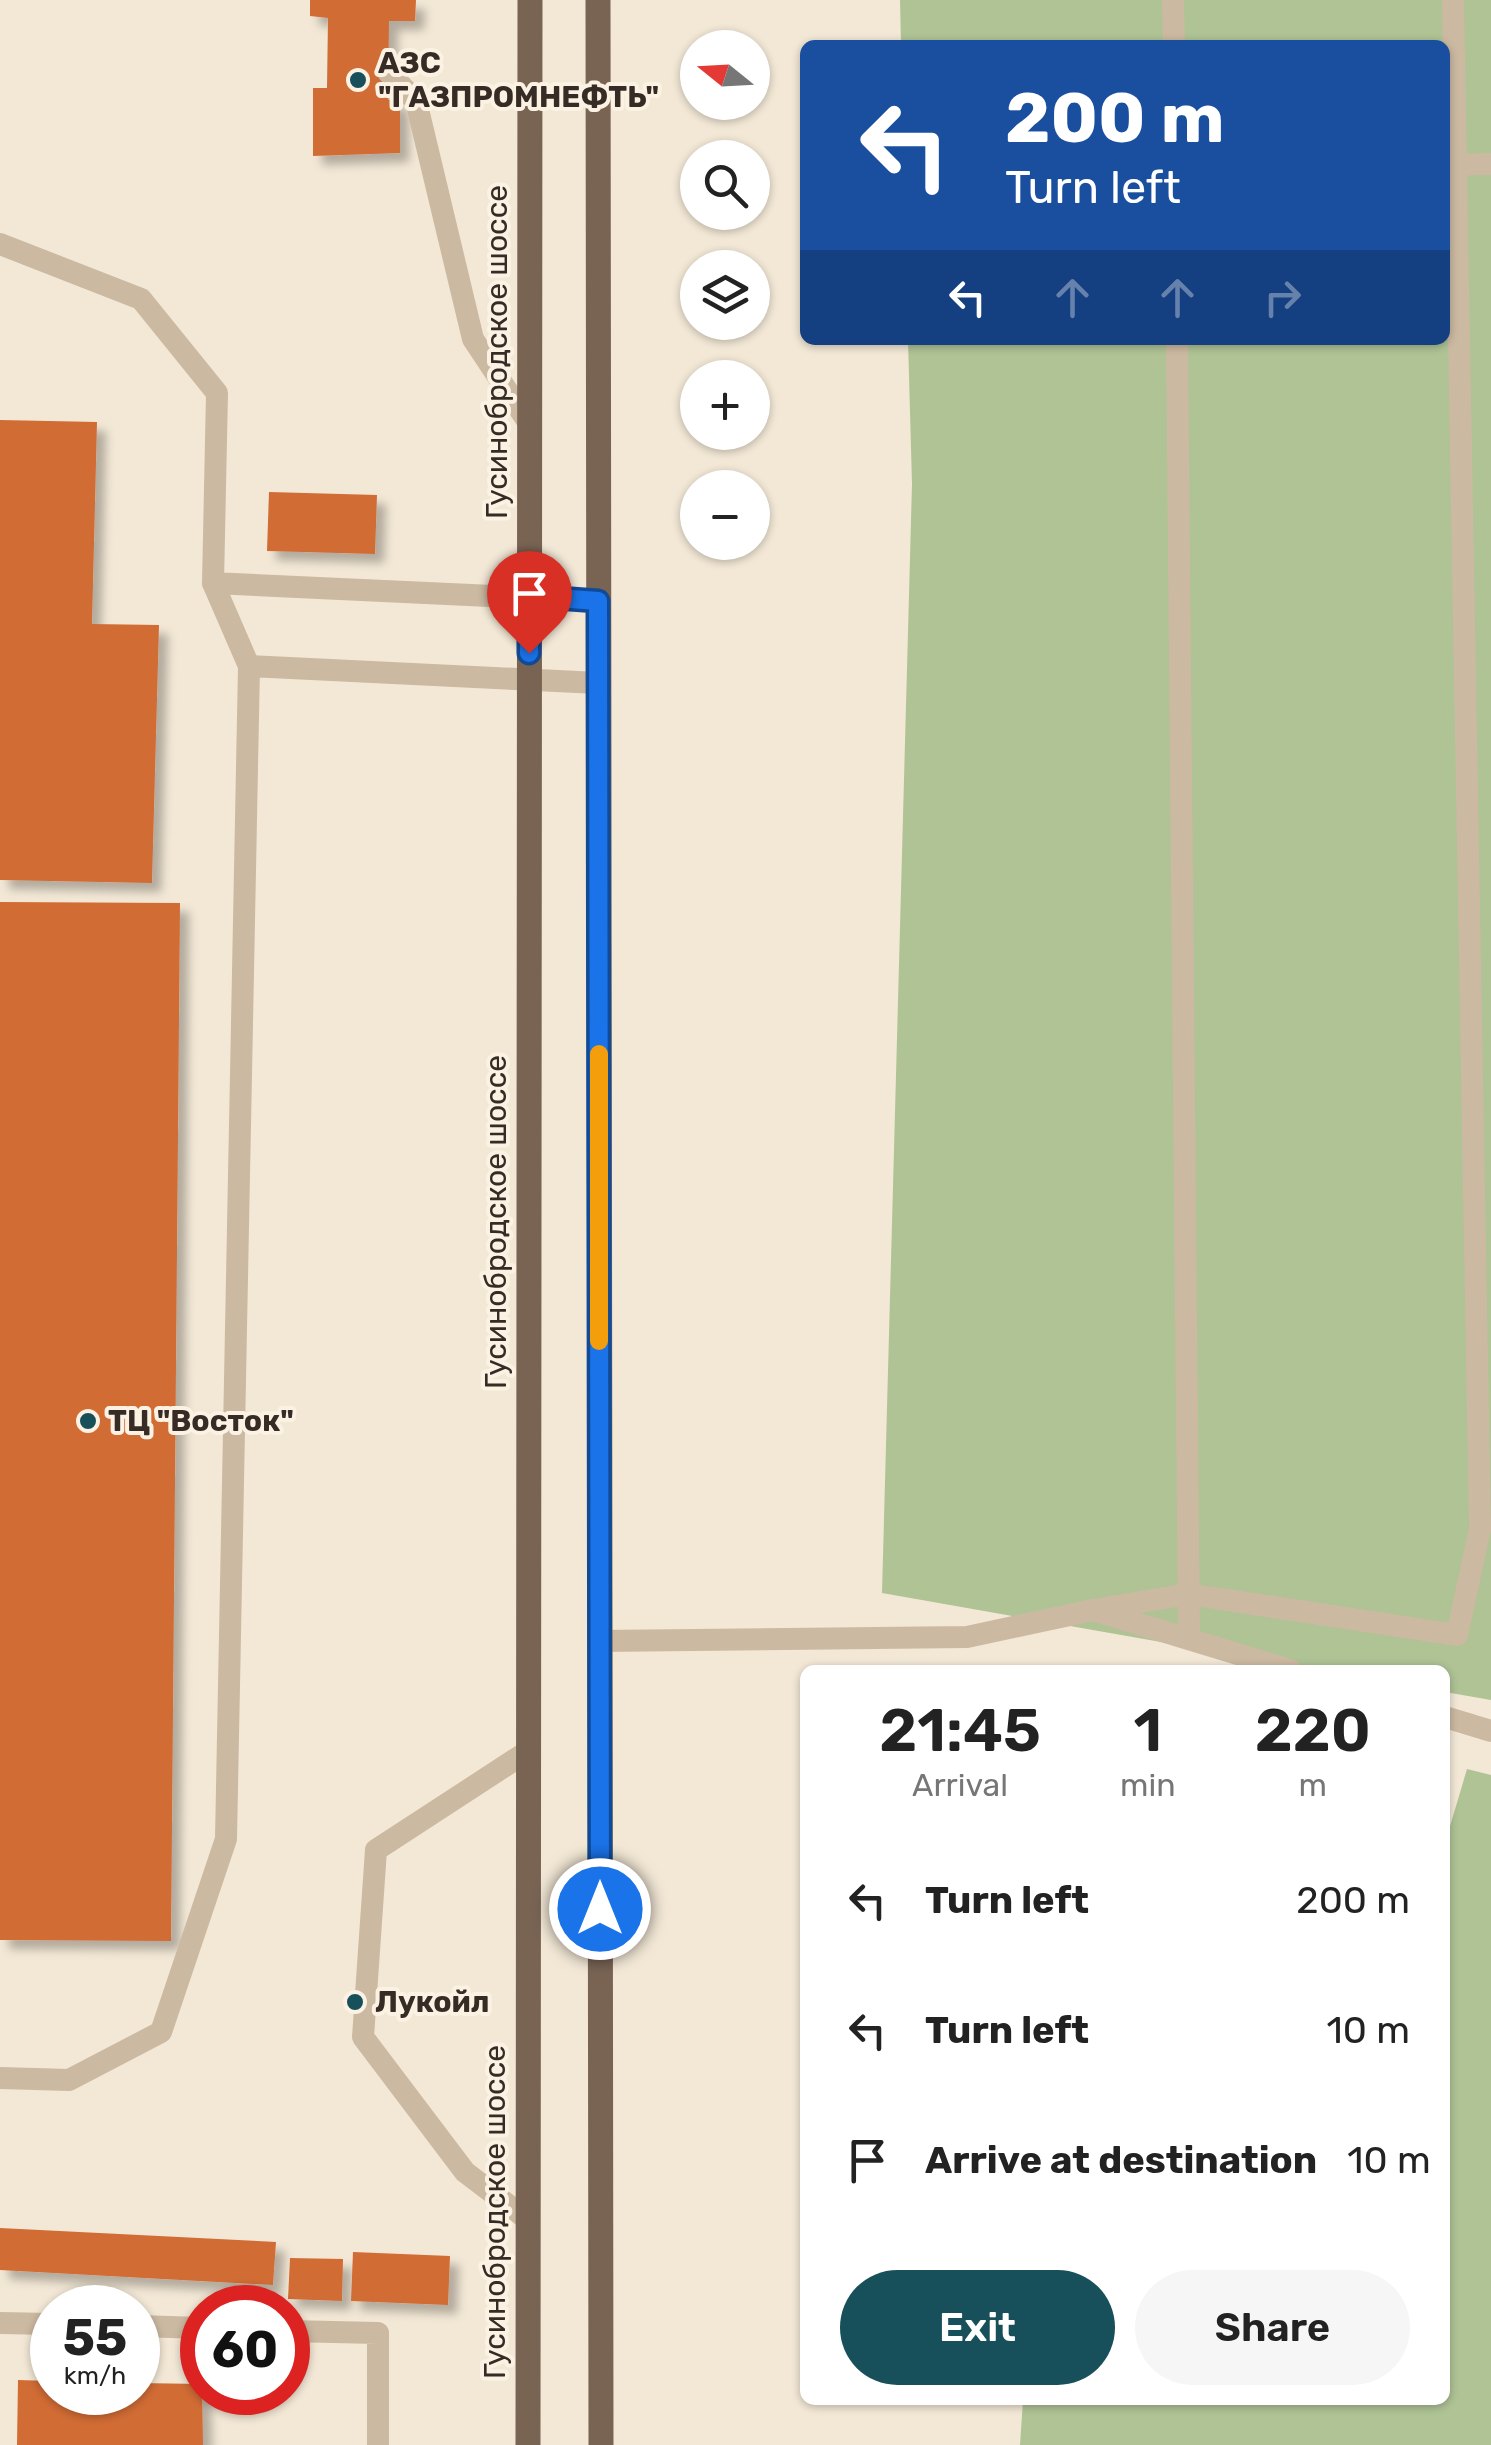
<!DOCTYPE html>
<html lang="en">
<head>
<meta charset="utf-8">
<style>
  body { margin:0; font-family:Rubik,sans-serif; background:#f6f6f6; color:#222; height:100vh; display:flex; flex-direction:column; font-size:38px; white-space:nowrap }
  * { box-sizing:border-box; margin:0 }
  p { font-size:32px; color:#767676 }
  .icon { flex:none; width:55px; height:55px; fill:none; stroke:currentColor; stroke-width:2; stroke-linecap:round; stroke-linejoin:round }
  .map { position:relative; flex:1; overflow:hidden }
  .panel { position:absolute; left:800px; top:1665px; width:650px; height:740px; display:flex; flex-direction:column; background:#fff; border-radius:15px; box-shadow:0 2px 8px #0004 }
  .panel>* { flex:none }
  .top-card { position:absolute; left:800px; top:40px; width:650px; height:305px; border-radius:15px; box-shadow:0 2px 8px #0004; background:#1a4fa0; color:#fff; overflow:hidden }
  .needle { width:65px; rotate:288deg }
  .fabs { position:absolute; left:680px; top:30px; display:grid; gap:20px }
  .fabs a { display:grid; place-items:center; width:90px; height:90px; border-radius:50%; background:#fff; box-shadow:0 2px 8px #0004; font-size:50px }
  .speed { position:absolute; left:30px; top:2285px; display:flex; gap:20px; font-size:50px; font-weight:700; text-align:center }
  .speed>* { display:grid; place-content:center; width:130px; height:130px; border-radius:50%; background:#fff; box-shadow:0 2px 8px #0004; line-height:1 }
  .speed small { font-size:25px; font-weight:400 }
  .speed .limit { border:15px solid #d22; background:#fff; color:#111 }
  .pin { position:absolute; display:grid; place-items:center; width:85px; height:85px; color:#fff; margin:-102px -42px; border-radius:50% 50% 50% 0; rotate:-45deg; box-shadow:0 0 10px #0007 }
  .pin .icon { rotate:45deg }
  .me { position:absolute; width:110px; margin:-55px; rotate:0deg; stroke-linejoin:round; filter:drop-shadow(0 0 8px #0008) }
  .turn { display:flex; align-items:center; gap:35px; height:210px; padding:0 40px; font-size:45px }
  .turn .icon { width:130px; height:130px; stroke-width:2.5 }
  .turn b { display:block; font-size:70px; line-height:85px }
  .lanes { display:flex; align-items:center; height:95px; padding:0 40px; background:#0003; justify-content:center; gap:50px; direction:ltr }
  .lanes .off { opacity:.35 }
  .eta { display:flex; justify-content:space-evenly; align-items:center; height:170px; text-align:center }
  .eta b { font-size:60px; font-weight:600; line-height:70px }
  .cta { display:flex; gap:20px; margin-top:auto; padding:20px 40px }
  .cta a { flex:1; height:115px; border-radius:60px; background:#174f5a; color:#fff; font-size:40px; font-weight:600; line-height:115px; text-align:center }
  .cta a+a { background:#f6f6f6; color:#222 }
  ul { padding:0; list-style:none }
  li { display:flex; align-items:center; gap:30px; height:130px; padding:0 40px }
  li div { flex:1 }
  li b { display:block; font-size:38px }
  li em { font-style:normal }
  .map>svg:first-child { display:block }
  .green { fill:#afc395 }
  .building { fill:#d16c36; filter:url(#shadow) }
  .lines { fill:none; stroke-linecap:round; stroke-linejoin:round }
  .lane { stroke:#ccb9a1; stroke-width:22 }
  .primary { stroke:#796454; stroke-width:25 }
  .route-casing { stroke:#114b97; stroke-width:25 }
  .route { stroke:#1a73e8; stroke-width:18 }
  .slow { stroke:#f59e0b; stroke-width:18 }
  .poi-dot { fill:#174f5a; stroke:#fbf2e3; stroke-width:4 }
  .labels { text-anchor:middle; stroke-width:8; stroke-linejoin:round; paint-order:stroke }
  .poi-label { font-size:30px; font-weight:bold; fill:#362c25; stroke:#fbf2e3; text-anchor:start }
  .street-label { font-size:30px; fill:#362c25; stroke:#fbf2e3 }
</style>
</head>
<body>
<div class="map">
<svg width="1491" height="2445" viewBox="0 0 1491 2445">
  <defs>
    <filter id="shadow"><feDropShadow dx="9" dy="9" stdDeviation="5" flood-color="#0004"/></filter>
  </defs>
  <rect width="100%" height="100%" fill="#f3e8d6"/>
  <g class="green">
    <polygon points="900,0 1491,0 1491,1700 1445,1692 1445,1670 1320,1670 882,1593 912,484 908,340 1445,340 1445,45 901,45"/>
    <polygon points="1467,1769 1491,1775 1491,2445 1020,2445 1023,2400 1445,2400 1445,1843"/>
  </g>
  <g class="building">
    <polygon points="310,0 416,0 415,21 389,21 388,100 400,100 400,153 313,156 313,88 327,88 328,18 310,16"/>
    <polygon points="0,420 97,422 92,624 159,625 152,883 0,880"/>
    <polygon points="269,492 377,495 375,554 267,551"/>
    <polygon points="0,902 180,903 171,1941 0,1940"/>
    <polygon points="0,2228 276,2242 273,2285 0,2270"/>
    <polygon points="353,2252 450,2256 448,2305 351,2301"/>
    <polygon points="290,2258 343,2259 342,2301 288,2299"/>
    <polygon points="18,2380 52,2381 52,2392 138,2392 138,2383 202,2384 203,2445 17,2445"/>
  </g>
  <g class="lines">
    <g class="lane">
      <polyline points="1173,0 1174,45"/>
      <polyline points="388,72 416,101 473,339 530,425"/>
      <polyline points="1445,165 1491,164"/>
      <polyline points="0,244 141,299 217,393 213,583 598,601"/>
      <polyline points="1177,340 1189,1639"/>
      <polyline points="213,583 249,666"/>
      <polyline points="1093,1610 1188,1594 1457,1635 1480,1529 1453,0"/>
      <polyline points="599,1641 967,1637 1093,1610 1290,1670"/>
      <polyline points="1445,1717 1491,1731"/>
      <polyline points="0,2078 69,2080 161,2032 226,1839 249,666 598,683"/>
      <polyline points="528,2220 465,2172 363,2037 376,1850 528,1751"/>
      <polyline points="0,2323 52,2324"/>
      <polyline points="138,2326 202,2328"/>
      <polyline points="288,2331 378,2333 378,2445"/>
    </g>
    <g class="primary">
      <polyline points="598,0 601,2445"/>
      <polyline points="528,2445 530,0"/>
    </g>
  </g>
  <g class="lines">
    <g class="route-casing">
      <polyline id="route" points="529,653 529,596 598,601 600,1909"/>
    </g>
    <use href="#route" class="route"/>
    <polyline class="slow" points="599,1054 599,1341"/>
  </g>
  <g class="poi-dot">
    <circle cx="358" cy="80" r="10"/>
    <circle cx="88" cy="1421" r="10"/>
    <circle cx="355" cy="2002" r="10"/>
  </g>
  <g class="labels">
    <g class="poi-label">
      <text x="378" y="73">АЗС<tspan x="378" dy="34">"ГАЗПРОМНЕФТЬ"</tspan></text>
      <text x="108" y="1431">ТЦ "Восток"</text>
      <text x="375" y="2012">Лукойл</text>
    </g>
    <g class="street-label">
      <text transform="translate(497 352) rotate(-90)" y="10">Гусинобродское шоссе</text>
      <text transform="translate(496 1222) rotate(-90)" y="10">Гусинобродское шоссе</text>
      <text transform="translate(495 2212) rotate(-90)" y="10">Гусинобродское шоссе</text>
    </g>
  </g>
</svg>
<div class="fabs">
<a><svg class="needle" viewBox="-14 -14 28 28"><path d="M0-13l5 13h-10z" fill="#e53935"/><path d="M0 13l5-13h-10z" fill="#767676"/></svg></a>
<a><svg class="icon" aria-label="search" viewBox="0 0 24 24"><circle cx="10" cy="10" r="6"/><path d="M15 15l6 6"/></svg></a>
<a><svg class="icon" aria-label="layers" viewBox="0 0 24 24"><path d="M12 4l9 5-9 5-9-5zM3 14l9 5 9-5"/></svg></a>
<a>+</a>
<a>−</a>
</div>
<div class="speed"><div>55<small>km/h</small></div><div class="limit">60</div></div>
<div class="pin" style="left:529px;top:653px;background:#d93025"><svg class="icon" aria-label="arrive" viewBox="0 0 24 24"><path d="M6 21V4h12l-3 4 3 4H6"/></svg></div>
<svg class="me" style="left:600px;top:1909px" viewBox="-20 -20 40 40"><circle r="17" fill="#1a73e8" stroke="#fff" stroke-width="3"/><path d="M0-11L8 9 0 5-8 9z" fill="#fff"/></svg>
<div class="top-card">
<div class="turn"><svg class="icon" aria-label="left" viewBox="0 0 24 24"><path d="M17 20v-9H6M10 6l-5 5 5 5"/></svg><div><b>200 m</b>Turn left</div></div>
<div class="lanes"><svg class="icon" aria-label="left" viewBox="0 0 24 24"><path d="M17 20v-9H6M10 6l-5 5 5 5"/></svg><svg class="icon off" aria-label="ahead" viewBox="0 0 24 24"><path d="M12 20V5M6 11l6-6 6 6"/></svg><svg class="icon off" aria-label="ahead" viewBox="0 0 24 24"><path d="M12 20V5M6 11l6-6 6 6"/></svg><svg class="icon off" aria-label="right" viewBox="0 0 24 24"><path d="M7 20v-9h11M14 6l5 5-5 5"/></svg></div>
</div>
<section class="panel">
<div class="eta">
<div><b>21:45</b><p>Arrival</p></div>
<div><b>1</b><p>min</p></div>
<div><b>220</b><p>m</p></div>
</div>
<ul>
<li><svg class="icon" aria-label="left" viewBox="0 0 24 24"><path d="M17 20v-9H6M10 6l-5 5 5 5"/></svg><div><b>Turn left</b></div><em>200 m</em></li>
<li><svg class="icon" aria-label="left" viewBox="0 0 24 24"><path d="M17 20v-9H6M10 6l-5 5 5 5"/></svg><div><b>Turn left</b></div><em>10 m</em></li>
<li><svg class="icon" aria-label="arrive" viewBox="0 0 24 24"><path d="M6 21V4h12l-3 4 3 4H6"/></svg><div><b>Arrive at destination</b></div><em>10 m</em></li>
</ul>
<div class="cta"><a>Exit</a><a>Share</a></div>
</section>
</div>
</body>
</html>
